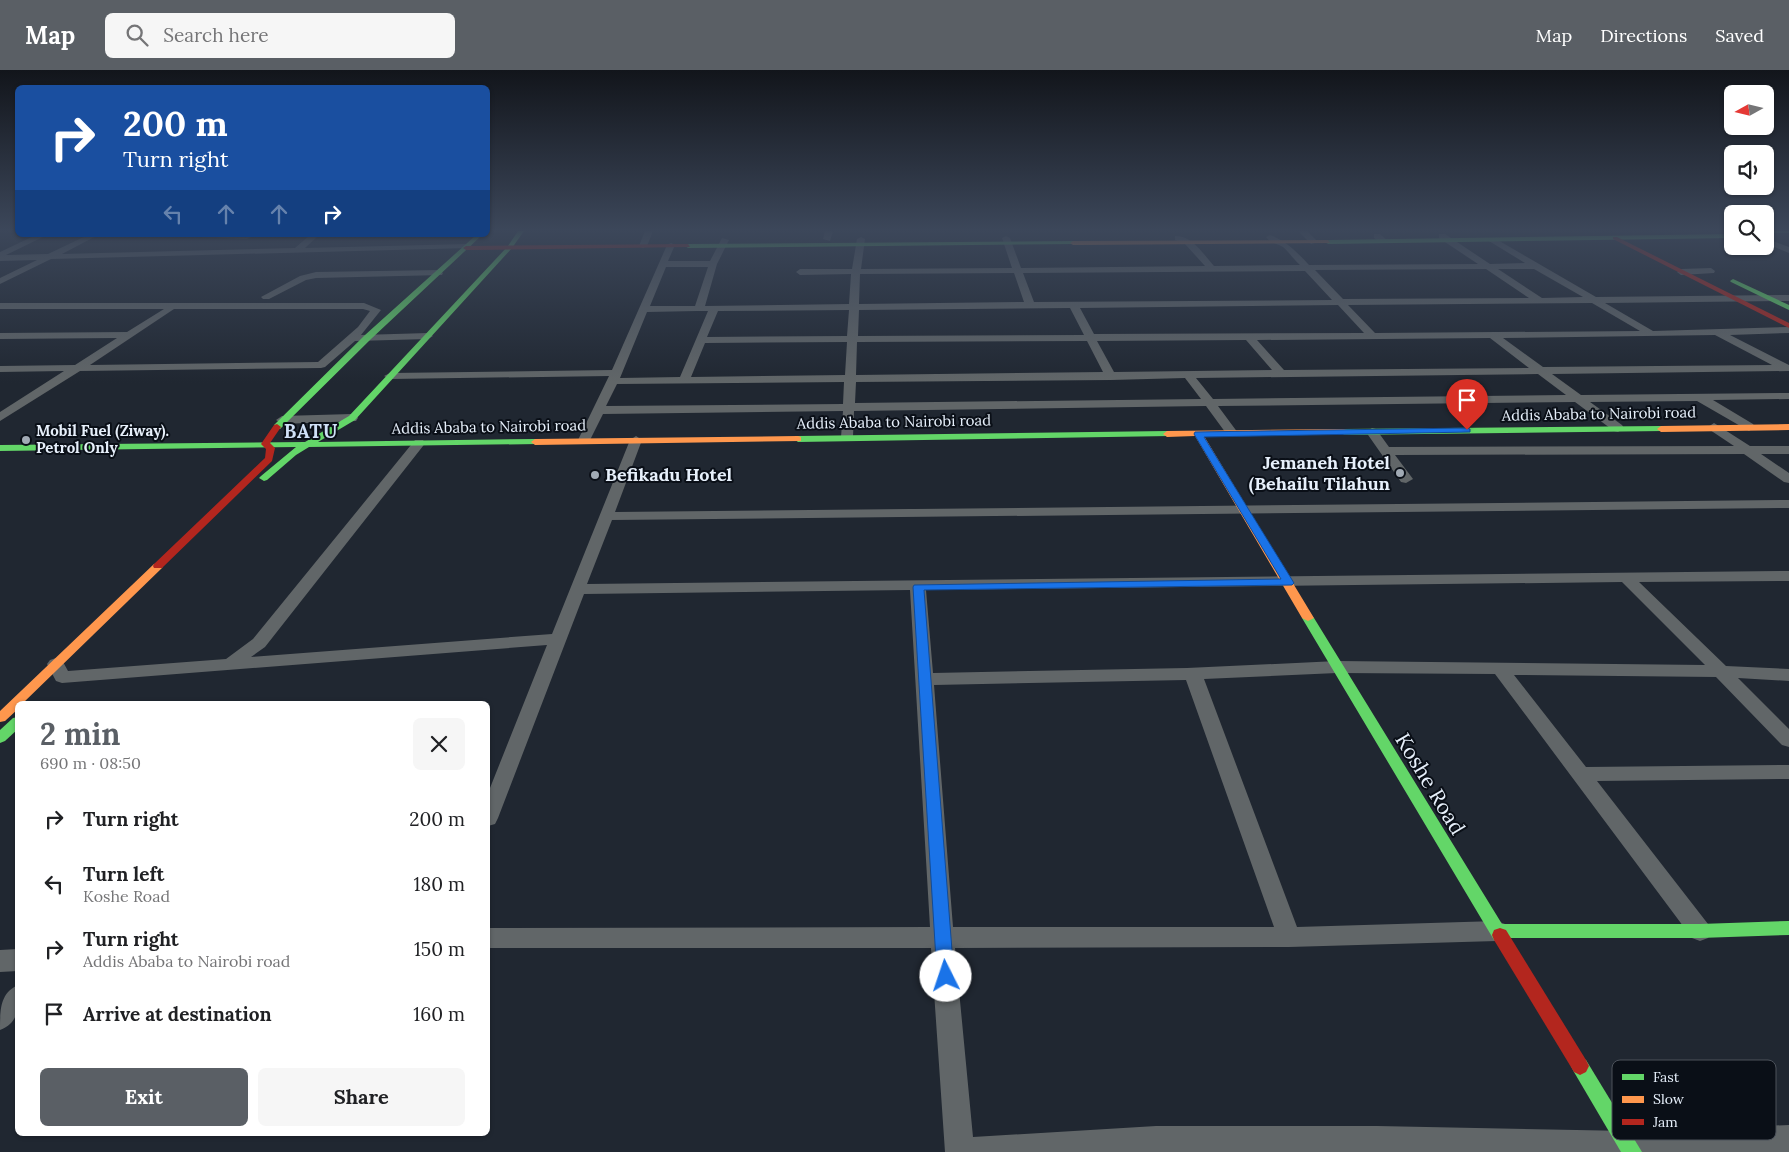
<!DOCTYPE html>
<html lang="en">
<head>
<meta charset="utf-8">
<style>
  body { margin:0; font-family:Lora,serif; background:#f6f6f6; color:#202124; height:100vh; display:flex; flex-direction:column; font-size:19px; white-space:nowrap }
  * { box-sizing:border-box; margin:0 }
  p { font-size:16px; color:#757577 }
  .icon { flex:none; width:28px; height:28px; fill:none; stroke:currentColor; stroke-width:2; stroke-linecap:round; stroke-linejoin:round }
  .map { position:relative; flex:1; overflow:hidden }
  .sheet { position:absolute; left:15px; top:631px; width:475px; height:435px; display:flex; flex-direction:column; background:#fff; border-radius:8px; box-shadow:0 1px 4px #0004 }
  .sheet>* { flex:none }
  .hud { position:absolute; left:15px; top:15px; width:475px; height:152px; border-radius:8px; box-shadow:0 1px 4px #0004; background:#1a4fa0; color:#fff; overflow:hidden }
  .needle { width:32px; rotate:262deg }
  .tools { position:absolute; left:1724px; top:15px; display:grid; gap:10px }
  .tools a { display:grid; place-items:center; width:50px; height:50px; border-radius:8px; background:#fff; box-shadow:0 1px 4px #0004; font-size:25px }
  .pin { position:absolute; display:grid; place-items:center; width:42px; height:42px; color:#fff; margin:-51px -21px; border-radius:50% 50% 50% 0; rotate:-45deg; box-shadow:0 0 5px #0007 }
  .pin .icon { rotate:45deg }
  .me { position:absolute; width:55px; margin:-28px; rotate:356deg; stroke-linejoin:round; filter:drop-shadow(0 0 4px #0008) }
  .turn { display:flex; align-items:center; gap:18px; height:105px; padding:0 25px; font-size:22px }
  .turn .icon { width:65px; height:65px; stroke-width:2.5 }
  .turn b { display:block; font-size:35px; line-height:42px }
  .lanes { display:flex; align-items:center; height:48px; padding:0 25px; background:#0003; justify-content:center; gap:25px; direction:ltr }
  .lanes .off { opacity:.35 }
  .round { display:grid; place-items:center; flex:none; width:52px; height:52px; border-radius:8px; background:#f6f6f6 }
  .overview { display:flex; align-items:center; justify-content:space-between; height:85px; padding:0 25px }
  h1 { font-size:30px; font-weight:700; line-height:38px; color:#5a5f65 }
  .action { display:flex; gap:10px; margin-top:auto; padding:10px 25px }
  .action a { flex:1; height:58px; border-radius:8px; background:#5a5f65; color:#fff; font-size:20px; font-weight:700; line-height:58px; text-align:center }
  .action a+a { background:#f6f6f6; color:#202124 }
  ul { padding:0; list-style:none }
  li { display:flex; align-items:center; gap:15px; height:65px; padding:0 25px }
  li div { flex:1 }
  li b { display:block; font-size:19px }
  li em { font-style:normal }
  header { display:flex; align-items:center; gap:30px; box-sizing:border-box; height:70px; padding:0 25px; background:#5a5f65; color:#fff }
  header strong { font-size:24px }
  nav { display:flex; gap:28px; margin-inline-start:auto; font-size:18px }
  .search { width:350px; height:45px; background:#f6f6f6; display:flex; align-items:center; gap:12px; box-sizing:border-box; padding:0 18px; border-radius:8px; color:#757577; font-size:19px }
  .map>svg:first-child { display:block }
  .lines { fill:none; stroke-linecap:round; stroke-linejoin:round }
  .street { fill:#616668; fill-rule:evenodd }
  .fast { fill:#63d668; fill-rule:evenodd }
  .slow { fill:#ff974d; fill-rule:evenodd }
  .jam { fill:#b3261e; fill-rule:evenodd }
  .route { fill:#1a73e8; stroke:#114b97 }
  .poi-dot { fill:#a1aab4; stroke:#0a0f17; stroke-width:2 }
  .labels { text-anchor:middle; stroke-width:4; stroke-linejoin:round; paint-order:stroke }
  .far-street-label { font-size:15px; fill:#e7f0fb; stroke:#0a0f17 }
  .far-poi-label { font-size:15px; font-weight:bold; fill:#e7f0fb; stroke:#0a0f17; text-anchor:start }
  .poi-label { font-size:18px; font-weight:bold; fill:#e7f0fb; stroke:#0a0f17; text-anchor:end }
  .far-district-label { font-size:19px; font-weight:bold; letter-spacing:1px; fill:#d0e1f8; stroke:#0a0f17 }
  .near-street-label { font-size:21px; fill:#e7f0fb; stroke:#0a0f17 }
  .key { fill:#0a0f17; stroke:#4c525b; stroke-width:1 }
  .key-label { font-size:14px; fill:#e7f0fb }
</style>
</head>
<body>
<header>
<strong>Map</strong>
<div class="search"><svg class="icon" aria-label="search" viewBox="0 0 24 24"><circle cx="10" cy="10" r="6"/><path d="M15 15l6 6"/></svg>Search here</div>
<nav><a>Map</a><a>Directions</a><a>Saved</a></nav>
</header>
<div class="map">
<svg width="1789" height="1082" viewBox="0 0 1789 1082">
  <rect width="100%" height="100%" fill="#202731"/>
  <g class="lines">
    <g class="street">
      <polygon points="645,161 653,161 647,176 643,178 639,176"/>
      <polygon points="825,161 833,161 830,171 823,169"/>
      <polygon points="1298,161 1307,161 1318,172 1311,174"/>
      <polygon points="1374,164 1380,164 1388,171 1381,173 1374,168"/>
      <path d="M1439,164H1445L1490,194L1525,193L1489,171L1496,169L1596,227L1789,225V231L1605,233L1653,261L1789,257V263L1730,265L1789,295V301L1552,304L1581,325L1789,323V329L1713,330L1753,354L1755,357L1749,361L1697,331L1590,332L1622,355L1624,358L1618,362L1614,361L1575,332L1218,336L1238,363L1232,367L1228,366L1206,336L854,341L853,367L847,371L841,367L843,341L603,344L590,370L584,374L578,370L609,306L390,309L384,306L390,303L612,300L667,175L671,173L675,175L668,191H710L722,168L729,170L717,194L705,236L849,234L851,204L800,205L796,202L800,199H852L857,169L861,167L865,169L861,199L1012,198L1002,168L1006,166L1010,168L1021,198L1205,196L1185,174L1175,170V166C1192,165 1204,185 1214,196L1300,195C1294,190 1289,182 1283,177C1277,173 1271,174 1266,167L1270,165C1286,171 1297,182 1309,195L1478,194L1439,168ZM666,197H708L695,236H650ZM1486,199L1529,228L1343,229L1315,200ZM1498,199H1534L1583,227L1542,228ZM1305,201L1332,230L1034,232L1023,203ZM1014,203L1024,232L859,234L860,204ZM1592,233L1640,261L1375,263L1348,235ZM1338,235L1364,263L1094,264L1080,238ZM1070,238L1084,265L858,266L859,240ZM849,240L847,266L707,267L718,241ZM697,241H708L680,307L620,308L647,242ZM1715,265L1772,295L1543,297L1503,268ZM1490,268L1529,298L1284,300L1257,270ZM1246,270L1272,300L1114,302L1097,271ZM1087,271L1103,302L856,305L857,272ZM847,272L845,305L691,307L705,273ZM1538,304L1566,325L1213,329L1196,308ZM1185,308L1201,329L855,333L856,312L1111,310ZM844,312L843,334L606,336L617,314Z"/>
      <polygon points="36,165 47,165 6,185 48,184 88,165 98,165 62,184 295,178 310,165 319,165 305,178 468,174 472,176 468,178 51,189 0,214 0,208 37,190 0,191 0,182"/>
      <polygon points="198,165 249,165 251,167 247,169 202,167"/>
      <polygon points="1765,168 1789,177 1789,183 1765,173"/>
      <polygon points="1711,198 1715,201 1714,203 1681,205 1677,202 1681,199"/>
      <polygon points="439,200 443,203 442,205 316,208 306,210 269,229 263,229 261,227 300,206 316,202"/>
      <path d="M0,233H364L381,240L361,265L428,263L433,266L428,269L355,271L325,297L321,298L80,301L0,351V342L64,301L0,302V296L75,295L117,268L0,269V263L127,262L164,239H0ZM174,239H363L370,241L358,257L318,292L90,295Z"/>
      <polygon points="352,344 356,345 358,348 356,351 282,354 276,350 282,346"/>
      <polygon points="1714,353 1750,376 1789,376 1789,384 1761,384 1789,403 1789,413 1784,412 1744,384 1395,385 1413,409 1406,413 1401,412 1366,362 1372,358 1376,359 1389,377 1734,376 1710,360 1708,357"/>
      <path d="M636,366L642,370L615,442L1789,430V438L612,450L587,514L1789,501V511L1639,512L1726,596L1789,599V611L1738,608L1789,659V677L1782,675L1716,607L1514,605L1586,697L1789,695V709L1597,711L1708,854L1712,861L1708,868L1700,871L1692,868L1495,604L1337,603L1204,609L1297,857L1497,851L1505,854L1509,861L1505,868L1497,871L1289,877L955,878L973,1067L1156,1056H1377L1628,1061L1789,1055V1082H945L931,878H488V858L930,857L910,520L584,524L498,748L495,754L488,756V723L547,575L62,613L56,611L47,594L50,590L56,588L62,590L68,601L226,589L253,569L415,370H423L425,373L423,376L265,577L251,587L552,564L630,370ZM1622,512L1705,595L1337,591L1187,598L933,603L926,520ZM1186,610L1274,857H953L934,615Z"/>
      <polygon points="18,879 18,901 0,902 0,880"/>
      <path d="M18,915C18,934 21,952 0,960C0,940 0,923 18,915Z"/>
    </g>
    <g class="fast">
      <polygon points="518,161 524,161 512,178 355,350 318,372 535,369 538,370 538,374 309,377 296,385 267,410 264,411 259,408 261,406 296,377 0,381 0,375 305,372 349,346 508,176"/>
      <rect x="1765" y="161" width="24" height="2"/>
      <polygon points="1732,164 1732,168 1328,174 1325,172 1328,170"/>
      <polygon points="475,166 480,167 371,269 280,359 274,359 274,355 365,265"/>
      <polygon points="1073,171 1075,174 688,178 685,176 688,174"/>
      <polygon points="1733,209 1789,235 1789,240 1731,212 1730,211"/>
      <polygon points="1661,356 1665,359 1664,361 1344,365 1340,362 1344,359"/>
      <polygon points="1167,361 1170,362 1170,366 798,372 794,369 798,366"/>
      <polygon points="1308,545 1314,548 1502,854 1700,854 1789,851 1789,865 1700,868 1507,868 1500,872 1494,870 1302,548"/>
      <polygon points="18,647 18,659 5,671 0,673 0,660 13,648"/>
      <polygon points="1580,987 1586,990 1642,1082 1621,1082 1574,1002 1571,996 1574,990"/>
    </g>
    <g class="slow">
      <polygon points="1328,170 1330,173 1073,175 1070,173 1073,171"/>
      <polygon points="1789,354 1789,360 1661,362 1657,359 1661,356"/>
      <polygon points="1344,359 1347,360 1347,364 1204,366 1314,548 1308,551 1302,548 1195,366 1167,367 1163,364 1167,361"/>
      <polygon points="798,366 801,367 801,371 535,375 531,372 535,369"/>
      <polygon points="158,493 163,496 162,498 22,634 18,634 18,639 5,651 0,652 0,641 154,494"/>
    </g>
    <g class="jam">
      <polygon points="1613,167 1617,167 1789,253 1789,258 1613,169"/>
      <polygon points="688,174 690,177 466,180 463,178 466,176"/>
      <polygon points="277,354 281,357 270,373 275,378 272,391 162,498 154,498 153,496 154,494 265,388 266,379 261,374 274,355"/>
      <polygon points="1500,858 1506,860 1586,990 1589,996 1586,1002 1580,1005 1574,1002 1494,870 1492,865 1494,860"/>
    </g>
  </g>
  <linearGradient id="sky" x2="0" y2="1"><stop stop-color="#12151b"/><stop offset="0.51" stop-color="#3c475a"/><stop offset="1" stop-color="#3c475a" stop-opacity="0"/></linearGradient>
  <rect width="1789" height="313" fill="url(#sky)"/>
  <polygon class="route" points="1467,358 1470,359 1470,362 1204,367 1294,513 1292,515 924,520 954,906 952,911 946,913 939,911 937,906 913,517 914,515 1281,509 1194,364 1195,362"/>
  <g class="poi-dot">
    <circle cx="26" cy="370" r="5"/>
    <circle cx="1400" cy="403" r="5"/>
    <circle cx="595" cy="405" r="5"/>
  </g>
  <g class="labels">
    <g class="far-street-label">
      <text transform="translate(1599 344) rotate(-1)" y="5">Addis Ababa to Nairobi road</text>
      <text transform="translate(894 352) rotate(-1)" y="5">Addis Ababa to Nairobi road</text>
      <text transform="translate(489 357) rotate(-1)" y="5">Addis Ababa to Nairobi road</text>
    </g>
    <g class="far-poi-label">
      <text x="36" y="366">Mobil Fuel (Ziway).<tspan x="36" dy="17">Petrol Only</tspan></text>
    </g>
    <g class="poi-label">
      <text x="1390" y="399">Jemaneh Hotel<tspan x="1390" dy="21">(Behailu Tilahun</tspan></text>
      <text x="605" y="411" text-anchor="start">Befikadu Hotel</text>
    </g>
    <g class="far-district-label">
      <text x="311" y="368">BATU</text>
    </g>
    <g class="near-street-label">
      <text transform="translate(1430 714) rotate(59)" y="7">Koshe Road</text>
    </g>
  </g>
  <rect x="1612" y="990" width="164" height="80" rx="8" class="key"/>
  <rect x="1622" y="1004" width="22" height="6" fill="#63d668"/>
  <rect x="1622" y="1026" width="22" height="7" fill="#ff974d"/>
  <rect x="1622" y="1049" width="22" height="6" fill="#b3261e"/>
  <g class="key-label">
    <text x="1653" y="1012">Fast</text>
    <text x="1653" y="1034">Slow</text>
    <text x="1653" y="1057">Jam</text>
  </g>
</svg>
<div class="tools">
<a><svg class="needle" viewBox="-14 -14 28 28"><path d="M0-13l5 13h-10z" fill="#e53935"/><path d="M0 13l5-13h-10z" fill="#757577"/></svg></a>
<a><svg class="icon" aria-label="sound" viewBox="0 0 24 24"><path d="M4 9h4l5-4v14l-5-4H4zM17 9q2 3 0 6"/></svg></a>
<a><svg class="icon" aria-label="search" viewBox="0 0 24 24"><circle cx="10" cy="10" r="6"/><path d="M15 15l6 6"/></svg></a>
</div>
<div class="pin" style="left:1467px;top:360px;background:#d93025"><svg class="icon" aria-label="arrive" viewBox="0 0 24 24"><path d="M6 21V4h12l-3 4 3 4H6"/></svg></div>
<svg class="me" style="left:946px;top:906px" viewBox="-20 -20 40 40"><circle r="19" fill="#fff"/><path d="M0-13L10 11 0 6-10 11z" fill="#1a73e8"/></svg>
<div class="hud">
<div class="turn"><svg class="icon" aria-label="right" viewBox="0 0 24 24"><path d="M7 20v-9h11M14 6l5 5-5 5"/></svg><div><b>200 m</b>Turn right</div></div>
<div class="lanes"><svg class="icon off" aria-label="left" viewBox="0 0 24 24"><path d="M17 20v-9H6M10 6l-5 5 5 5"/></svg><svg class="icon off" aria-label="ahead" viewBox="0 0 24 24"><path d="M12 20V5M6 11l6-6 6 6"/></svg><svg class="icon off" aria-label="ahead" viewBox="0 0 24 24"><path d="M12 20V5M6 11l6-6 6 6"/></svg><svg class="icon" aria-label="right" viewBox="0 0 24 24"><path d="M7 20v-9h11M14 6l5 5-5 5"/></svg></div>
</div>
<section class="sheet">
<div class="overview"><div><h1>2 min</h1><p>690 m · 08:50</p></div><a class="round"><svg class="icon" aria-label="close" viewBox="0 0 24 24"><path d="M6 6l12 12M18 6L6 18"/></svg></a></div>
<ul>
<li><svg class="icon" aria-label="right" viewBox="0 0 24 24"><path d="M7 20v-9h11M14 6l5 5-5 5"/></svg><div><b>Turn right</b></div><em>200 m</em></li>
<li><svg class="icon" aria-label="left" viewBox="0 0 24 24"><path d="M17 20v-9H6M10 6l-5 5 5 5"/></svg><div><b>Turn left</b><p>Koshe Road</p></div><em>180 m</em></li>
<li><svg class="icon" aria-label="right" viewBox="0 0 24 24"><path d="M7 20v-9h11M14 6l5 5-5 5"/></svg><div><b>Turn right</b><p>Addis Ababa to Nairobi road</p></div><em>150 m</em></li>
<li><svg class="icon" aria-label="arrive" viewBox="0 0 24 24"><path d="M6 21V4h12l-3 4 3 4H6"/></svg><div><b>Arrive at destination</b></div><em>160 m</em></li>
</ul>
<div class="action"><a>Exit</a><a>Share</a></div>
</section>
</div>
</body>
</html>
